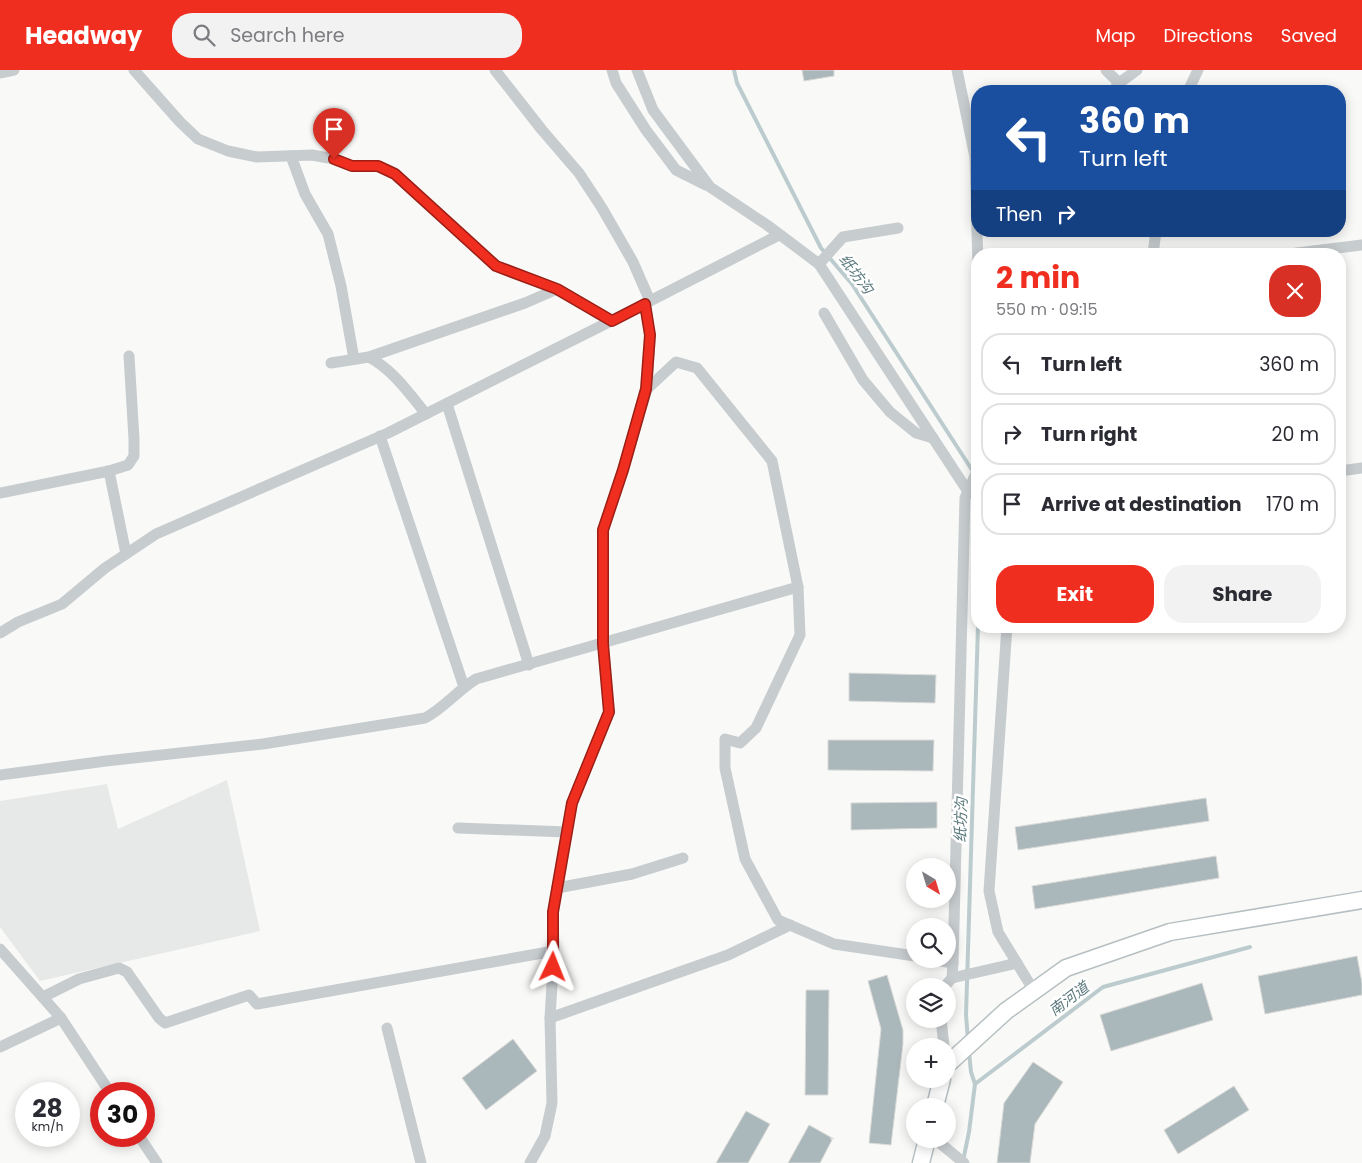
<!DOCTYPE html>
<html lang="en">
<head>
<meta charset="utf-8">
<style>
  body { margin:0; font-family:Poppins,"Noto Sans SC",sans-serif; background:#f2f2f3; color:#2b2b33; height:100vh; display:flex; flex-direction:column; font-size:19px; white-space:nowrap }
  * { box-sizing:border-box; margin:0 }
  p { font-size:16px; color:#7c7c81 }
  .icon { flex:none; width:28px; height:28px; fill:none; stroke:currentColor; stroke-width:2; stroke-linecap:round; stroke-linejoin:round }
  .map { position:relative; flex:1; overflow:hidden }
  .sheet { position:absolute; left:971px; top:178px; width:375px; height:385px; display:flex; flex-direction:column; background:#fff; border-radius:20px; box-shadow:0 2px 12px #0003 }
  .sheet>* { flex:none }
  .top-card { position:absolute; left:971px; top:15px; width:375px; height:152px; border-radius:20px; box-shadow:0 2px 12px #0003; background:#1a4fa0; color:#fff; overflow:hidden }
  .needle { width:32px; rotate:142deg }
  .buttons { position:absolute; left:906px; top:788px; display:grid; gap:10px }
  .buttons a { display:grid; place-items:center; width:50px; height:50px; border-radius:50%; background:#fff; box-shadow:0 2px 12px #0003; font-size:25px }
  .speed { position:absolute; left:15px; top:1012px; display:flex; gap:10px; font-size:25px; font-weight:700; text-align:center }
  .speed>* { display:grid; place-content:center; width:65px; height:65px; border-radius:50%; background:#fff; box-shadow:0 2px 12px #0003; line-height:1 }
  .speed small { font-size:12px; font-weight:400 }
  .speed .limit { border:8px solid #d22; background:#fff; color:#111 }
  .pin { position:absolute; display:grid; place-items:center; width:42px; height:42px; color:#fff; margin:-51px -21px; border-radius:50% 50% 50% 0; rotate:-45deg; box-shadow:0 0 5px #0007 }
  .pin .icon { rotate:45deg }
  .me { position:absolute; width:55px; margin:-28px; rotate:2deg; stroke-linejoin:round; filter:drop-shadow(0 0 4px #0008) }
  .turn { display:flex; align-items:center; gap:18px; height:105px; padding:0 25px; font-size:22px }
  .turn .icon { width:65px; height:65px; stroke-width:2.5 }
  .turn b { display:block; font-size:35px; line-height:42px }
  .then { display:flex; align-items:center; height:48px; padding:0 25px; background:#0003; gap:10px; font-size:19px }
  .round { display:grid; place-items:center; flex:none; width:52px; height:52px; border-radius:20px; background:#f2f2f3 }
  .head { display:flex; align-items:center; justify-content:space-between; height:85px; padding:0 25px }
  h1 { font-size:30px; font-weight:700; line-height:38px; color:#f02e20 }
  .cta { display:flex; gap:10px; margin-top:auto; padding:10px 25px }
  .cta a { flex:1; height:58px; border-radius:20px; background:#f02e20; color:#fff; font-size:20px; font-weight:700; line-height:58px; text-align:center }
  .cta a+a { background:#f2f2f3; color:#2b2b33 }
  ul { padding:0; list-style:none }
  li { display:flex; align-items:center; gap:15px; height:62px; margin:0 10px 8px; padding:0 15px; border:2px solid #e1e1e2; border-radius:20px }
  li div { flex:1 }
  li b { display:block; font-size:19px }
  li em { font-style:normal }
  header { display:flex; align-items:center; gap:30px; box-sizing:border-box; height:70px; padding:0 25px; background:#f02e20; color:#fff }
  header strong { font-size:24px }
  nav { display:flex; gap:28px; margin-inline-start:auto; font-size:18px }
  .search { width:350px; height:45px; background:#f2f2f3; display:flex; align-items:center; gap:12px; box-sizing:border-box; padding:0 18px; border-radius:20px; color:#7c7c81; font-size:19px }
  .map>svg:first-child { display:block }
  .built { fill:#e7e9e8 }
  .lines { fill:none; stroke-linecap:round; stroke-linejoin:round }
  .stream { stroke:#bcccce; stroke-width:4 }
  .building { fill:#aab7bb; stroke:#dbdbd9 }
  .secondary-casing { stroke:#b6bfc2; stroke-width:19 }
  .street { stroke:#c7cccf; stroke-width:11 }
  .secondary { stroke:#fff; stroke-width:16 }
  .route-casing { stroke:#9c1e15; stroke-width:12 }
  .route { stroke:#f02e20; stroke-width:9 }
  .labels { text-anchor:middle; stroke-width:5; stroke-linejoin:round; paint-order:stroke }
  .water-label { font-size:15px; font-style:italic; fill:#5d7a7e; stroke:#fff }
</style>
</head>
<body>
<header>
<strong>Headway</strong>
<div class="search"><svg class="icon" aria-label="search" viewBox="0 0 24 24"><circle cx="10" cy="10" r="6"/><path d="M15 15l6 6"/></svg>Search here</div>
<nav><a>Map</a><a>Directions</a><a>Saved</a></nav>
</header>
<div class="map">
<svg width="1362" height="1093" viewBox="0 0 1362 1093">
  <rect width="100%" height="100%" fill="#f9f9f7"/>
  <polygon class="built" points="227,710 260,861 40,911 0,857 0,731 107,714 118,759"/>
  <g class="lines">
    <g class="stream">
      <polyline points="734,0 737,13 821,178 852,214 974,403"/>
      <polyline points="968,970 966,945 978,556"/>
      <polyline points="975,1014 1103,917 1250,877"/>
      <polyline points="963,1091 969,1062 975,1014 971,1002 969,982"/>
    </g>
  </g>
  <g class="building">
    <polygon points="802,0 834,0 834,6 804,11"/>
    <polygon points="849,603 936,605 935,633 849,631"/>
    <polygon points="828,670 934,670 933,701 828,700"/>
    <polygon points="1206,728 1209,751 1018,780 1015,757"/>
    <polygon points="937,732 937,758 851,760 851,733"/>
    <polygon points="1216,786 1219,808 1035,839 1032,816"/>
    <polygon points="1357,886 1362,913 1362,925 1265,944 1258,906"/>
    <polygon points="887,905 903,960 903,974 891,1075 869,1073 881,959 868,911"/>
    <polygon points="1202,913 1213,950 1111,981 1100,945"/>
    <polygon points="806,920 829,920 828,1025 805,1025"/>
    <polygon points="513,969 537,1001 486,1040 462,1008"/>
    <polygon points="1033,992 1063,1012 1035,1054 1030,1093 997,1093 1004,1033"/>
    <polygon points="1234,1016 1249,1040 1178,1084 1164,1060"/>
    <polygon points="746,1041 770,1054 748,1093 716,1093"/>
    <polygon points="809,1055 834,1069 830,1068 832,1070 820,1093 788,1093"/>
  </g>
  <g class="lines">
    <g class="secondary-casing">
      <g id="secondary">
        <polyline points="948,994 1006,941 1066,898 1170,862 1362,830"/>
        <polyline points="935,1036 942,1009"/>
        <polyline points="921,1093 927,1069"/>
      </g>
    </g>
    <g class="street">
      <polyline points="134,0 180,52 198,69 228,81 257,87 312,85 334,89 352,96 378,96 395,104 496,196 557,219 611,251"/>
      <polyline points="495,0 542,60 579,103 602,138 633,192 650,231"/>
      <polyline points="612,0 616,13 646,60 676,100 706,115"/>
      <polyline points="637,0 653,40 710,117 767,155 819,194"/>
      <polyline points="957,0 975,87 978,198"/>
      <polyline points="1106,0 1119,13"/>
      <polyline points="0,3 14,0"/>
      <polyline points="1113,21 1119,13 1137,0"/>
      <polyline points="1188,21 1198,0"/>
      <polyline points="291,86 305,124 328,164 341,216 354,289"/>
      <polyline points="898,158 843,167 819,194 967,420"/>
      <polyline points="1153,184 1156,161"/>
      <polyline points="1289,184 1362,175"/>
      <polyline points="824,243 863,310 890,342 916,363 933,368"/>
      <path d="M369,287C394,301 408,322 426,344"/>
      <polyline points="331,293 369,287 525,233 557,219"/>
      <polyline points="447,334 529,595"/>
      <polyline points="380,366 464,617"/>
      <polyline points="109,401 126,484"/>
      <polyline points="1340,401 1362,398"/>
      <polyline points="0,423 109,401 128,395 134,386 134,369 129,286"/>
      <polyline points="798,517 800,565 756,658 740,673 725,669 725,698 745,789 778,850 834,874 915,886"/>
      <polyline points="1007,556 989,821 998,862 1034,921"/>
      <polyline points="0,563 18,552 62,534 105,498 156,464 388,363 601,256 779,165"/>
      <path d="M0,705L106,691L263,674L425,648C444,638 457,621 476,609L798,517L772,391L697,298L676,292L647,319"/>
      <polyline points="458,758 567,762"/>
      <polyline points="557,818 632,804 683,788"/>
      <polyline points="0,879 61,948 111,1024"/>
      <polyline points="929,889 953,893"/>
      <polyline points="952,908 1017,893"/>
      <polyline points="945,916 952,908 953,893 965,428 978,399"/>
      <polyline points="43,927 79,909 119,898 127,902 159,948 165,953 249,925 257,934 554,881"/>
      <polyline points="550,948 728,885 790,855"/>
      <polyline points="941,949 944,976"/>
      <polyline points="387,958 421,1093"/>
      <polyline points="0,977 61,948"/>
      <polyline points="139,1066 157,1093"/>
      <polyline points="935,1069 964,1093"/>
      <polyline points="530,1093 545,1066 552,1033 550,948 554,881 553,842 572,733 609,642 603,574 603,460 623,400 647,319 650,265 645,234"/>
    </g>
    <use href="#secondary" class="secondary"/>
  </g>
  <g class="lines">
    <g class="route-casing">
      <polyline id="route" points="334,89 352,96 378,96 395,104 496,196 557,219 612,251 645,234 650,265 646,319 623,400 603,460 603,574 609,642 572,733 553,842 553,897"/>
    </g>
    <use href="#route" class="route"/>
  </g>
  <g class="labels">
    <g class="water-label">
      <text transform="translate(856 204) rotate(53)" y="5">纸坊沟</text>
      <text transform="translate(961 750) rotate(-88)" y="5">纸坊沟</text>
      <text transform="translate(1069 929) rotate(-37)" y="5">南河道</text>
    </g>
  </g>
</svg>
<div class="buttons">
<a><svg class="needle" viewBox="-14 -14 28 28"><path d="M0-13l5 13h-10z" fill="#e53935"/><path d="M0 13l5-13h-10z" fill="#7c7c81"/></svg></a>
<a><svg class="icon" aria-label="search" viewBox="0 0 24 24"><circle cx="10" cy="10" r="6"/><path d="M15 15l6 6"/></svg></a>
<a><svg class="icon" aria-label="layers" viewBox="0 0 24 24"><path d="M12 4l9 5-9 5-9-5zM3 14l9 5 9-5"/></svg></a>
<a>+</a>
<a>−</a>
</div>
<div class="speed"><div>28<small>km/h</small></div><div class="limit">30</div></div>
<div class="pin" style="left:334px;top:89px;background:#d93025"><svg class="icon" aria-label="arrive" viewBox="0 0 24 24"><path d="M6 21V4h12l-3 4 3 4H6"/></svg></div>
<svg class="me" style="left:553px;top:897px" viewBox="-20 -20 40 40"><path d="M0-17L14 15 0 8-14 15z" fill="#f02e20" stroke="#fff" stroke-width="4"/></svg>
<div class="top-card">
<div class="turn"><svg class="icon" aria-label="left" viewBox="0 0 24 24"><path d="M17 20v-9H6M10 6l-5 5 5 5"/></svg><div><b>360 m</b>Turn left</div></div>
<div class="then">Then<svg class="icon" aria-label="right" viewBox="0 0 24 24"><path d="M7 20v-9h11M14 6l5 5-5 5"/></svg></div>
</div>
<section class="sheet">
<div class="head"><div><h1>2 min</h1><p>550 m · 09:15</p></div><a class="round" style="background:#d93025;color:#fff"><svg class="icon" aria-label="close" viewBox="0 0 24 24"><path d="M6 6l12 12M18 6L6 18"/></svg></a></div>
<ul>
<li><svg class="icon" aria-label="left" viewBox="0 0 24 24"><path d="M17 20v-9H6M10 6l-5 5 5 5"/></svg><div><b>Turn left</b></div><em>360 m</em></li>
<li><svg class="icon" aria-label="right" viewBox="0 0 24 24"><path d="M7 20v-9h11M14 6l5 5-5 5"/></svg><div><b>Turn right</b></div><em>20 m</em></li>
<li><svg class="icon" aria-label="arrive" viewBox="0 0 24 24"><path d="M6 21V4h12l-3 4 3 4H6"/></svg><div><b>Arrive at destination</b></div><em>170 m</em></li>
</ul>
<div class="cta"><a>Exit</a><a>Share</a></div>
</section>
</div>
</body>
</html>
